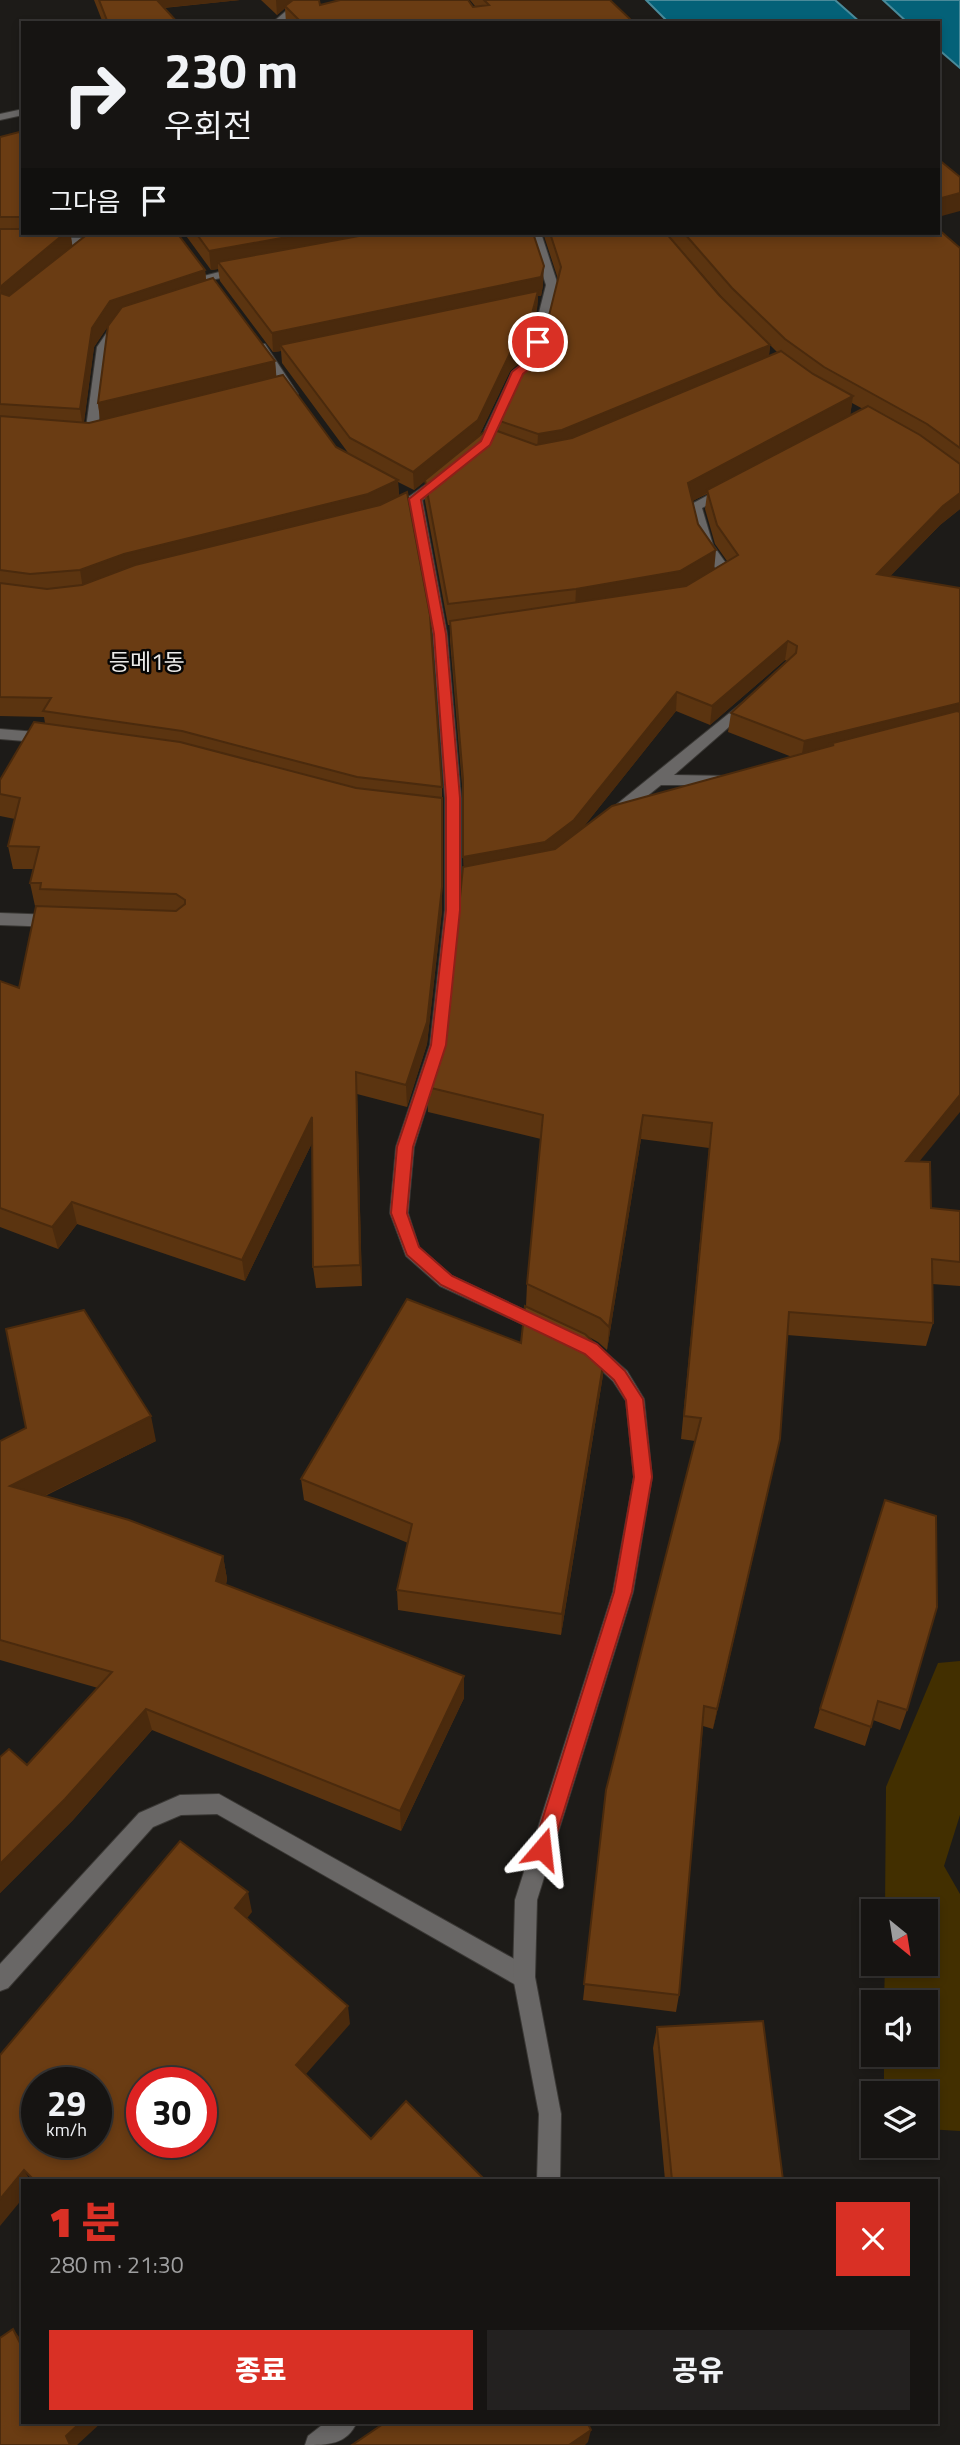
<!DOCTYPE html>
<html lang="ko">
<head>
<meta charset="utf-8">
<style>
  body { margin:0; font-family:"Titillium Web","Noto Sans KR",sans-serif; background:#232120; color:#f1f3f6; height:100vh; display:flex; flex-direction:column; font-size:26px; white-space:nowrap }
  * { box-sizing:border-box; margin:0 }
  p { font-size:23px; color:#9e9e9f }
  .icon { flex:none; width:38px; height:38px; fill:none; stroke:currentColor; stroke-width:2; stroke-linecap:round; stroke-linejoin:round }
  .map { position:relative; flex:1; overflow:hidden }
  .details { position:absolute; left:21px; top:2179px; width:917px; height:245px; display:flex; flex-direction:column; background:#161412; border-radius:0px; box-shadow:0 4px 10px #0003,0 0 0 2px #353332 }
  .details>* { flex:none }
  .hud { position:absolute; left:21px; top:21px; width:919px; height:214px; border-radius:0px; box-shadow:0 4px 10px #0003,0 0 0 2px #353332; background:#161412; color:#f1f3f6; overflow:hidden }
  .needle { width:46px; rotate:150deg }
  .buttons { position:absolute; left:861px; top:1899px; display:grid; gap:14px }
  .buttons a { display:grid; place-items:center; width:77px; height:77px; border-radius:0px; background:#161412; box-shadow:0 4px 10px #0003,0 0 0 2px #353332; font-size:35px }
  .speed { position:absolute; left:21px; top:2067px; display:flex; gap:14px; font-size:35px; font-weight:700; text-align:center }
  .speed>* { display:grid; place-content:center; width:91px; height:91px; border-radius:50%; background:#161412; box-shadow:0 4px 10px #0003,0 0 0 2px #353332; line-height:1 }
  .speed small { font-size:18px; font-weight:400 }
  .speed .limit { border:10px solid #d22; background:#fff; color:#111 }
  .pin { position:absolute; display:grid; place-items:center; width:60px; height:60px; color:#fff; margin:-30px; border:4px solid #fff; border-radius:50%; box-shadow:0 2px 7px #0007 }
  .me { position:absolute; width:77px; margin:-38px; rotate:17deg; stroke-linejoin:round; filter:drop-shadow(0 0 5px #0008) }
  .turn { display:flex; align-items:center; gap:24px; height:147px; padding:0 28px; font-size:32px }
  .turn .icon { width:91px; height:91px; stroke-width:2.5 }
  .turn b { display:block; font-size:49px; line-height:60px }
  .then { display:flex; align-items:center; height:66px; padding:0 28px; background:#0003; gap:14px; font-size:26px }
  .round { display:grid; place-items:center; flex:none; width:74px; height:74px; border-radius:0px; background:#232120 }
  .overview { display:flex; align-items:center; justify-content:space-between; height:119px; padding:0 28px }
  h1 { font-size:42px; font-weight:800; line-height:52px; color:#d93025 }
  .primary-button { display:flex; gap:14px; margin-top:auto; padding:14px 28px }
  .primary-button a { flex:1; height:80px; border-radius:0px; background:#d93025; color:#fff; font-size:28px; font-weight:800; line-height:80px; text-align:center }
  .primary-button a+a { background:#232120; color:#f1f3f6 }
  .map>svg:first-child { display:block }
  .green { fill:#422f00 }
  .water { fill:#046178; stroke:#4a8a9a; stroke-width:2 }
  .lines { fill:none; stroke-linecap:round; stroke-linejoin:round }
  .service-casing { stroke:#3a3835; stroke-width:2 }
  .minor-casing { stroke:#3a3835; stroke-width:2 }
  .tertiary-casing { stroke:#3a3835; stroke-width:2 }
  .service { fill:#696766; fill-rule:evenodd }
  .minor { fill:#696766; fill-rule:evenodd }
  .tertiary { fill:#696766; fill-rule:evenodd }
  .wall { fill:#5b3410; fill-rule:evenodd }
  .shaded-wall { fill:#4a2a0d }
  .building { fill:#6a3c13; stroke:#4a2a0d; stroke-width:2; fill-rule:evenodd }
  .route { fill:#d93025; stroke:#8d1f18; stroke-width:2 }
  .labels { text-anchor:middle; stroke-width:5; stroke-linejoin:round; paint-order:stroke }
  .quarter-label { font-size:23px; fill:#ecebe9; stroke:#070605 }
</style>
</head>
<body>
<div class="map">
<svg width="960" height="2445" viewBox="0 0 960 2445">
  <rect width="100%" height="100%" fill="#1d1b18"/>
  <polygon class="green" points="960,1661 960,1815 944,1866 960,1894 960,2131 926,2129 926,2093 884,2093 884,2055 926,2054 926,2002 884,2002 885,1964 926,1964 926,1911 885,1911 886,1787 938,1663"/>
  <g class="water">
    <polygon points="646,0 835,0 861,23 669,23"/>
    <polygon points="883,0 960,0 960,68 938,49 938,23 908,23"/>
  </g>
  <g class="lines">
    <g class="service-casing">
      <g id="service">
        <polygon points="119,233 141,233 91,246 0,245 0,237 91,238"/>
        <polygon points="529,233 541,233 558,285 539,362 523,374 492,442 479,452 473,448 480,440 512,372 527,360 546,285"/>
        <polygon points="242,266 248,270 246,273 206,281 200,277"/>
        <polygon points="114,322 124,325 109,347 97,435 91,439 85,435 97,347"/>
        <polygon points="257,344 265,344 298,394 296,397 288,397 255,347"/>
        <path d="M443,472L448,473V479C433,491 413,513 392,510V504L410,496Z"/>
        <polygon points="725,486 732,490 730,493 702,508 713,545 733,573 715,584 708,580 718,572 699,545 688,506"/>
        <polygon points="748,698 755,703 753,706 674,775 729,776 734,777 734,785 661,785 616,821 606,821 603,817 606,813"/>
        <polygon points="0,729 49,733 56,738 49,743 0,739"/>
        <polygon points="0,913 56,915 64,921 56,927 0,925"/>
        <polygon points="219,1794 532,1969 535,1977 532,1985 524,1988 516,1985 217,1814 181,1815 153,1827 8,1988 0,1991 0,1964 139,1813 180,1795"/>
      </g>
    </g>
    <g class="minor-casing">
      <g id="minor">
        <polygon points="415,495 422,499 447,634 461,798 461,910 446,1045 414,1147 408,1213 419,1247 452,1276 550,1322 553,1327 550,1332 544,1334 440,1286 406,1256 390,1213 396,1147 430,1045 445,910 445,798 433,634 408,499"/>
        <polygon points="589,1340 595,1343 627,1371 644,1399 652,1477 633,1592 537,1900 535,1977 561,2114 560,2180 537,2180 539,2114 513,1977 515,1900 613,1592 634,1477 626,1401 613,1381 583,1353 580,1348 583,1343"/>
        <path d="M326,2422H357C347,2445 327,2445 305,2445L308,2436Z"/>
      </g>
    </g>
    <g class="tertiary-casing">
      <g id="tertiary">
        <polygon points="299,0 310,0 284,23 272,23"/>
        <polygon points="23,109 23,115 0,120 0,114"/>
      </g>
    </g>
    <use href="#service" class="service"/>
    <use href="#minor" class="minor"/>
    <use href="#tertiary" class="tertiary"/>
  </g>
  <g class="wall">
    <polygon points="94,0 240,0 164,8 178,23 103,23"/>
    <polygon points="261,0 319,0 320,5 473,7 475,6 470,0 610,0 633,22 641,23 286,23 285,8 277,15"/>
    <path d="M23,131V233H177L205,270L206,280L275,361L276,377L336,447L349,454L282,363L281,351L273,352L220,281L218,269L211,270L184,233H533L543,285L541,296H538L537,309L525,358L510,371L479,436L497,431V420L542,344L558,279L543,233H938L960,248V509L940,525L890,576L919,1161L931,1208L960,1211V1286L932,1284L933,1323L926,1346L787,1335L780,1439L775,1462L713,1729L703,1726L679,1995L676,2012L583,2000L606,1790L695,1441L681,1439L709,1148L641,1139L607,1350L598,1342L589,1337L605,1353L603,1375L561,1635L398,1610L397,1590L408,1543L304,1500L301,1479L521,1343L526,1306L527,1284L541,1139L428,1112L427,1087L448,1020L464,867L463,796L450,640V625H448L425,501V481L414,490L398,482L399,496L442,787V910L427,1044L407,1107L357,1094L362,1286L316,1288L313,1267L312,1143L245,1281L77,1224L58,1249L0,1227V981L19,988L43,907V906H35L30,883L33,869H13L8,846L15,819L0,816V780L45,723L44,717L0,716V137ZM71,235H85L72,246ZM668,235L728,304L719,295ZM108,326L98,403L100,420L89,423L84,422L94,347ZM770,345L777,352L769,356ZM852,403L863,409L850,415ZM707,494L705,509L715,544L727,561L714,569L698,524L692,501ZM785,660L787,661L731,713L728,732L792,757L581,830L676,711L710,725Z"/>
    <polygon points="0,1441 156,1441 45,1496 223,1556 227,1579 226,1585 464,1698 401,1831 152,1730 73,1820 0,1893 0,1757 27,1765 98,1688 0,1660"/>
    <polygon points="885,1500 907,1710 900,1730 873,1720 865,1746 814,1728"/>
    <polygon points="657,2027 783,2180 665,2180 653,2048"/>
  </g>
  <g class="shaded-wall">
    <polygon points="150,0 240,0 151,9"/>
    <polygon points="276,0 295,0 277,15"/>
    <polygon points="960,193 960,211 938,217 938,199"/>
    <polygon points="65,233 70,233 73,248 1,307 0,287"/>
    <polygon points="309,233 408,233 218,262 218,269 211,270 209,251"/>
    <polygon points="544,266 543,285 541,296 538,296 537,309 525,358 510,371 478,438 414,490 413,472 280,345 281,351 273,352 272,333"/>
    <polygon points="205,270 207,289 113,319 94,347 83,428 80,409 92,328 110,301"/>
    <polygon points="770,345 768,363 537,453 538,434"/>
    <polygon points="275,361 277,383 101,426 98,403"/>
    <polygon points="853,396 850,417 707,490 707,493 686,505 688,483"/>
    <polygon points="398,480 399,499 83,589 80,570 124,554"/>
    <polygon points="960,493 960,509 940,525 874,593 877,574 943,506"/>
    <polygon points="716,550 714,571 678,592 575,610 576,589"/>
    <polygon points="788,641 785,660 710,725 712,706"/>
    <polygon points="677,692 676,711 574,839 544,861 464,875 463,857"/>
    <polygon points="960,703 960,721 834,745 829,744 828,754 801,760 804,741"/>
    <polygon points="442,798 442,910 427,1044 407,1107 406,1085"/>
    <polygon points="356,1072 357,1094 362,1286 360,1265"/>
    <polygon points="960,1095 960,1112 900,1185 906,1161"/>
    <polygon points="643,1115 641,1139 607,1350 609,1327"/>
    <polygon points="312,1117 314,1139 245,1281 242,1260"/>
    <polygon points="72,1202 77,1224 58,1249 52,1227"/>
    <polygon points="605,1353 603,1375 561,1635 562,1614"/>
    <polygon points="151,1416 156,1441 17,1509 10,1486"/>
    <polygon points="780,1439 775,1462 713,1729 717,1709"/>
    <polygon points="223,1556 227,1579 221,1604 216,1581"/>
    <polygon points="464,1676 464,1698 401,1831 400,1811"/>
    <polygon points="146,1709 152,1730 73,1820 0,1893 0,1864"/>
    <polygon points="248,1892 252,1912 240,1927 235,1908"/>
    <polygon points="348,2006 350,2024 299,2082 296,2065"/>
    <polygon points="24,2170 30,2180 23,2180 23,2198 0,2226 0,2199"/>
    <polygon points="13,2329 23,2342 23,2349"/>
    <polygon points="81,2422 102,2422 77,2445 70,2445 66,2436"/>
    <polygon points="591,2430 588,2442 585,2445 569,2445"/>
  </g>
  <g class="building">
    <polygon points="99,0 157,0 178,23 108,23"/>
    <polygon points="293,0 319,0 320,5 340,0 468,0 473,7 489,5 484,0 610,0 633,22 639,21 641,23 302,23 285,6"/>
    <polygon points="23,131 23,217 0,217 0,137"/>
    <polygon points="938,159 960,177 960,193 938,199"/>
    <polygon points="0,229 23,229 23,233 65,233 0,287"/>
    <polygon points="938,229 960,248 960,448 927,424 824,367 785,339 732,288 684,233 938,233"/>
    <polygon points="89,233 177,233 205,270 110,301 92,328 80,409 0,404 0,293 9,296"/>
    <polygon points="196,233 309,233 209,251"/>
    <polygon points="375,233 533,233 544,266 541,277 272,333 218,262"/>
    <polygon points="550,233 666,233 719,295 770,345 562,430 538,434 497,420 525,357 542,344 561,267"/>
    <polygon points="213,278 275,361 98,403 108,326 122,307"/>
    <polygon points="538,291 525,340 510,353 478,420 413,472 350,438 280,345"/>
    <polygon points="781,351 813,374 853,396 688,483 698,524 716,550 680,571 576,589 448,604 425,480 489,428 536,445 572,438"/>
    <polygon points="283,375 336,447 398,480 368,494 124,554 80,570 30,574 0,570 0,416 89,423"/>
    <polygon points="868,406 920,435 960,464 960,493 943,506 877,574 960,588 960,703 804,741 731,713 796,653 797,646 788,641 712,706 677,692 574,820 545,842 463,857 463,779 450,621 686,586 738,555 717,525 707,490"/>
    <polygon points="407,492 430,615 442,787 357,777 182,731 43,711 51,698 0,697 0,583 47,589 82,585 135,565 380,505"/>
    <polygon points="957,711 960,712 960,1095 906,1161 930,1162 931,1208 960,1211 960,1262 932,1259 933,1323 789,1312 780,1439 717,1709 704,1706 679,1995 584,1984 606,1790 701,1418 684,1416 712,1123 643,1115 609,1327 600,1318 527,1284 543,1115 427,1087 448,1020 463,867 555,849 612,806 834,745 829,744"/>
    <polygon points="34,722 180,742 356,788 442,798 442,887 427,1022 406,1085 356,1072 360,1265 313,1267 312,1117 242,1260 72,1202 52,1227 0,1208 0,981 19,988 36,906 176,911 185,904 185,900 176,894 40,889 41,883 30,883 39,847 8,846 20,798 0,794 0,780"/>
    <polygon points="407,1299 521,1343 525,1306 585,1334 605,1353 562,1614 397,1590 412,1524 301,1479"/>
    <polygon points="84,1310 151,1416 10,1486 129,1520 223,1556 216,1581 464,1676 400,1811 146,1709 65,1799 0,1864 0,1757 9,1749 27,1765 112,1672 0,1640 0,1441 26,1428 6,1329"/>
    <polygon points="885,1500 936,1516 937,1607 907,1710 878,1701 871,1727 820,1709"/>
    <path d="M180,1841L248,1892L235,1908L348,2006L296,2065L371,2139L406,2101L485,2180H34L24,2170L0,2199V2055ZM37,2082H96V2142H37ZM142,2082H201V2142H142Z"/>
    <polygon points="763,2021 783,2180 672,2180 657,2027"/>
    <polygon points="13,2329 23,2349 23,2422 81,2422 66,2436 70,2445 0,2445 0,2338"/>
    <polygon points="386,2422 587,2422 591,2430 569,2445 352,2445"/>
  </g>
  <polygon class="route" points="534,339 543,342 538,362 523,374 490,445 421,500 446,634 460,798 460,910 446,1045 413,1147 407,1213 419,1247 452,1276 597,1344 625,1371 643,1399 652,1477 632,1592 552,1849 549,1855 542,1858 536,1855 533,1849 614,1592 634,1477 626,1400 614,1380 585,1354 441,1285 407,1255 391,1213 397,1147 431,1045 446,910 446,798 434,634 409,499 481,441 512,372 527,360"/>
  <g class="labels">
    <g class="quarter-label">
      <text x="147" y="670">등메1동</text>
    </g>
  </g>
</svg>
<div class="buttons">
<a><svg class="needle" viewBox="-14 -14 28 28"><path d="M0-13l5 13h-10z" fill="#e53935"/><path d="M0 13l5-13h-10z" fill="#9e9e9f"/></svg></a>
<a><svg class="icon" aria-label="sound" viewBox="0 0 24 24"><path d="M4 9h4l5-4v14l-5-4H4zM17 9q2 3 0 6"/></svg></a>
<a><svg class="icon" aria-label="layers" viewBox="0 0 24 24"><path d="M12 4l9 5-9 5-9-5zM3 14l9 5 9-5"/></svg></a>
</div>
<div class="speed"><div>29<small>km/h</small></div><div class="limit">30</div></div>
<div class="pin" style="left:538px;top:342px;background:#d93025"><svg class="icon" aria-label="arrive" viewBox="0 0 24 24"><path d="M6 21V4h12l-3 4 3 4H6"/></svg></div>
<svg class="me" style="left:542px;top:1849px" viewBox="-20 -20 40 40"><path d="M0-17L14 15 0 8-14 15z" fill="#d93025" stroke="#fff" stroke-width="4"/></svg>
<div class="hud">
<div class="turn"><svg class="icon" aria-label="right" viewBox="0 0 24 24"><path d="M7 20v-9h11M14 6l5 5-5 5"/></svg><div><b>230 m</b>우회전</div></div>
<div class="then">그다음<svg class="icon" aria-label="arrive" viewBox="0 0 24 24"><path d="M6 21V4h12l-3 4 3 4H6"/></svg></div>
</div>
<section class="details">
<div class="overview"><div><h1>1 분</h1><p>280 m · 21:30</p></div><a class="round" style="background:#d93025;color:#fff"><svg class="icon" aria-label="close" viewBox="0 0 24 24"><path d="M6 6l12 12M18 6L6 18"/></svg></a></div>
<div class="primary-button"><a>종료</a><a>공유</a></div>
</section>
</div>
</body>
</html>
